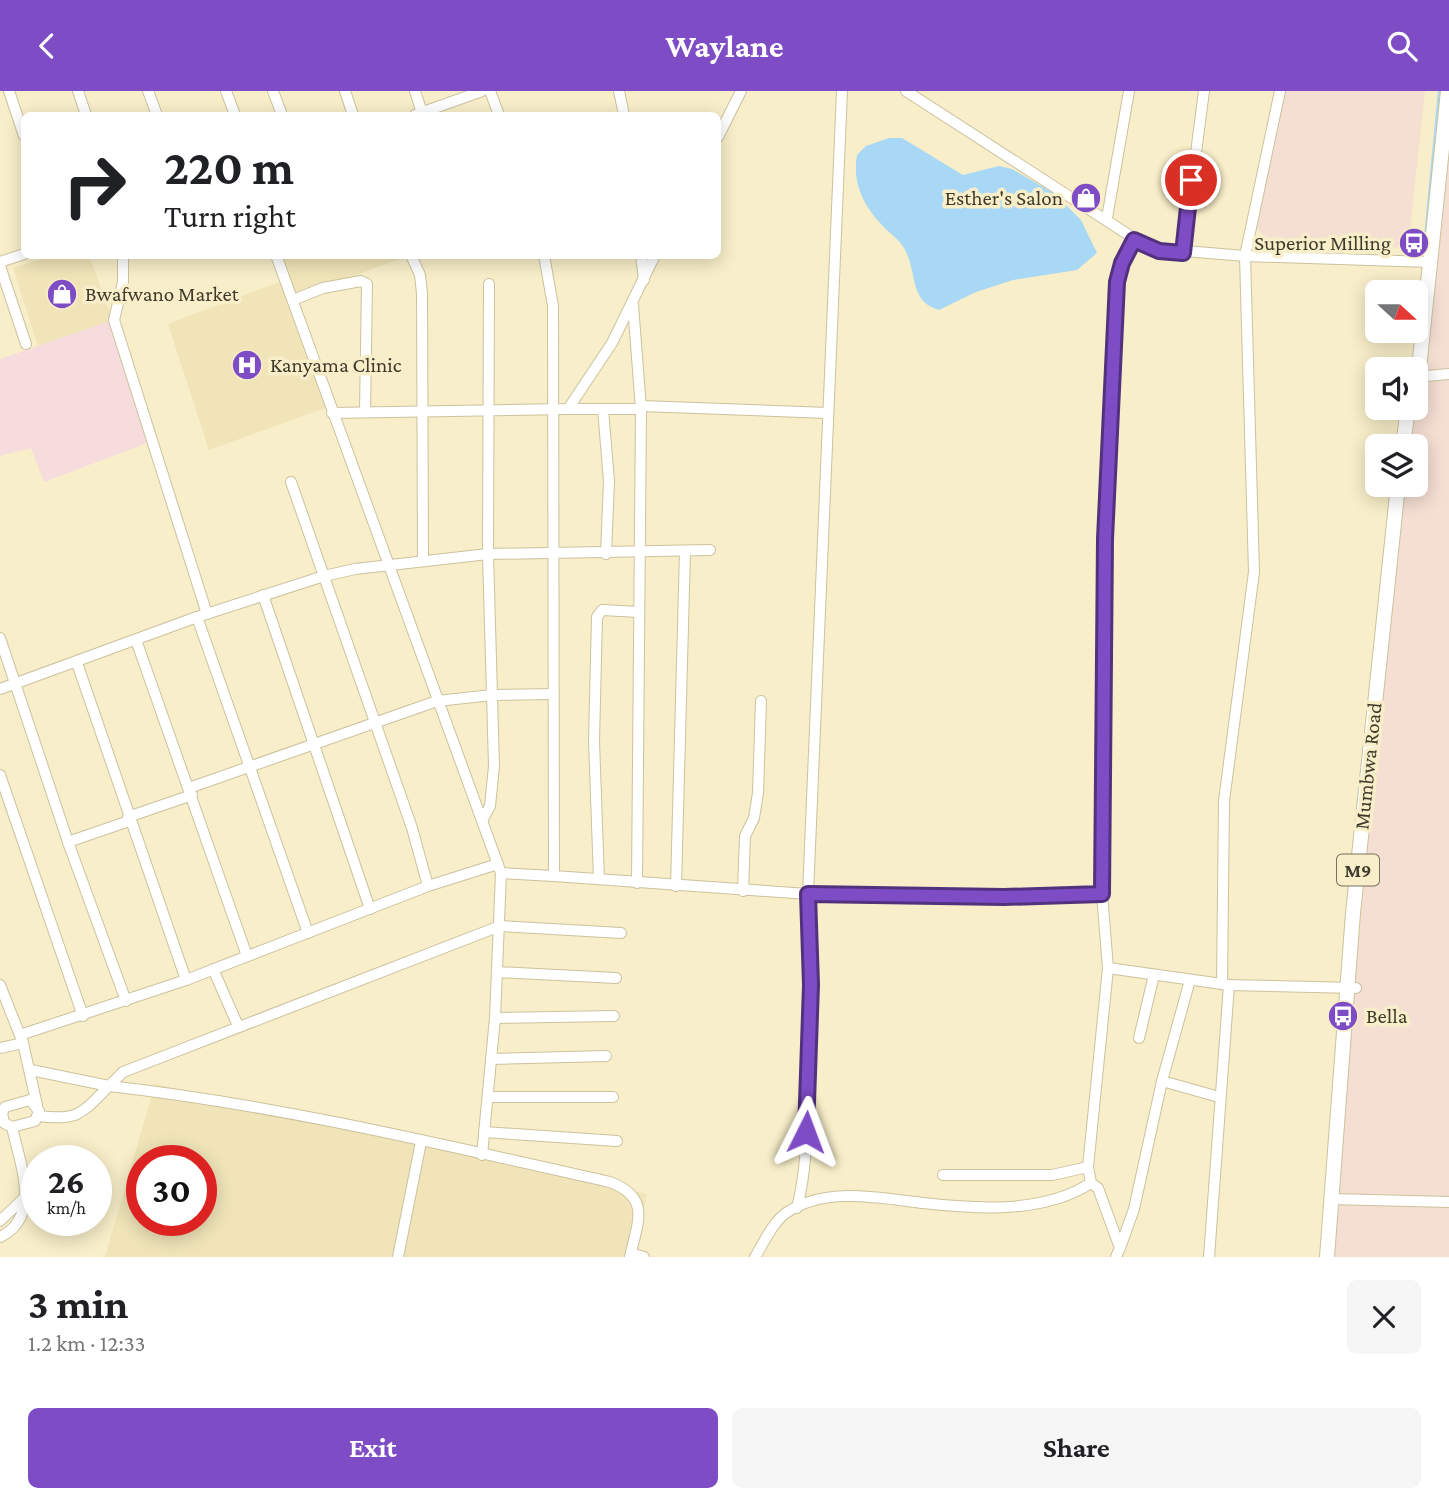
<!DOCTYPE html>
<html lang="en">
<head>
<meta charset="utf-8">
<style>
  body { margin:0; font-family:"Crimson Pro",serif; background:#f6f6f6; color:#202124; height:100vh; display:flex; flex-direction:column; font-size:26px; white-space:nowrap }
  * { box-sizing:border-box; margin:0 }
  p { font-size:23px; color:#757577 }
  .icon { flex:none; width:38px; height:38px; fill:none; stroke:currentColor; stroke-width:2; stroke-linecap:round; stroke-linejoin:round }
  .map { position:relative; height:1166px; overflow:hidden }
  .details { display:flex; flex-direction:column; background:#fff; flex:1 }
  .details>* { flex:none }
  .guide { position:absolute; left:21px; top:21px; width:700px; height:147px; border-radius:10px; box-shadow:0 4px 18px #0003; background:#fff; color:#202124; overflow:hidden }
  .needle { width:46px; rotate:111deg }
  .fabs { position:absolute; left:1365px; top:189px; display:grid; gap:14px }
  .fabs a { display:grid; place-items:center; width:63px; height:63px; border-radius:10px; background:#fff; box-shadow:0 4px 18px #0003; font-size:35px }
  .speed { position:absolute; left:21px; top:1054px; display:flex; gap:14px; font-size:35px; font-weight:700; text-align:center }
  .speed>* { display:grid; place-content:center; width:91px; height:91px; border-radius:50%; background:#fff; box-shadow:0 4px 18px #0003; line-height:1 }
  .speed small { font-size:18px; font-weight:400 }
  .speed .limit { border:10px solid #d22; background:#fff; color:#111 }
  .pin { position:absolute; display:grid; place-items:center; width:60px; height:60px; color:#fff; margin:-30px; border:4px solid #fff; border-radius:50%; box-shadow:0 2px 7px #0007 }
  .me { position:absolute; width:77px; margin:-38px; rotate:3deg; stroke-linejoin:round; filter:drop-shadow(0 0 5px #0008) }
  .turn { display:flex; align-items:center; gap:24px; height:147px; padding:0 28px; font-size:32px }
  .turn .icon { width:91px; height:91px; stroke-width:2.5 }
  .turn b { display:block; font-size:49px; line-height:60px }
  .round { display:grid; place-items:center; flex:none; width:74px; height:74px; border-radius:10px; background:#f6f6f6 }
  .summary { display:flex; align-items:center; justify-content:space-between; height:119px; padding:0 28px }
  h1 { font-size:42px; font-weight:700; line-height:52px }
  .cta { display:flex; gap:14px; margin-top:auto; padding:14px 28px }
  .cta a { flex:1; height:80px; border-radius:10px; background:#7e4cc4; color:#fff; font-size:28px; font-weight:700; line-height:80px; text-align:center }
  .cta a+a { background:#f6f6f6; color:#202124 }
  header { display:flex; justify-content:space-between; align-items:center; height:91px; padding:0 28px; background:#7e4cc4; color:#fff; font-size:32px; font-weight:700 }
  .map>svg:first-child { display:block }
  .built { fill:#f0e4b8; fill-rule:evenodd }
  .industrial { fill:#f5ded2 }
  .education { fill:#f7dcde }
  .water { fill:#a8d8f5 }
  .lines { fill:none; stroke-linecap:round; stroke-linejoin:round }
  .stream { stroke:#a8d8f5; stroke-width:2 }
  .minor-casing { stroke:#cbc29e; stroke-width:12 }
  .major-casing { stroke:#cbc29e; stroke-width:16 }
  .minor { stroke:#fff; stroke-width:10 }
  .major { stroke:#fff; stroke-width:14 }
  .route-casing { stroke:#52317f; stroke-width:18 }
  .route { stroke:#7e4cc4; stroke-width:12 }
  .labels { text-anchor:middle; stroke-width:7; stroke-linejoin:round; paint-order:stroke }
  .shield { fill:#f8eec9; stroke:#76715b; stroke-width:2 }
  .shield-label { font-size:19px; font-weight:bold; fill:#3f3b2c }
  .poi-label { font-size:21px; fill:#3f3b2c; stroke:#f8eec9; text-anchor:start }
  .street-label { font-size:21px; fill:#3f3b2c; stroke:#f8eec9 }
</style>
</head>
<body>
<header><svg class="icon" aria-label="back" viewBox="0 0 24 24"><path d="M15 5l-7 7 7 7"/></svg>Waylane<svg class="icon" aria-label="search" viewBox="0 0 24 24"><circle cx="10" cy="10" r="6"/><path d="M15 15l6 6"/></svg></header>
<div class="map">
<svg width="1449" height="1166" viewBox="0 0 1449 1166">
  <rect width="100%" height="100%" fill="#f8eec9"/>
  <g class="built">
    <polygon points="412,164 294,206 279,165"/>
    <polygon points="50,165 89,165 113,229 38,255 13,177"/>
    <polygon points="282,190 328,316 209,359 168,233"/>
    <path d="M155,993L647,1103L634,1166H105ZM142,1069H201V1129H142Z"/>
  </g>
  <g class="industrial">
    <polygon points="1280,0 1425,0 1408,157 1267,148 1257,137"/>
    <polygon points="1449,14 1449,1166 1329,1166 1401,394 1416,394 1416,355 1405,355 1409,317 1416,317 1416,278"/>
  </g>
  <polygon class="education" points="113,229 150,351 44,391 31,357 0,365 0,268"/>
  <path class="water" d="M889,47H902L963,84L999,75L1012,78L1055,103L1081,129L1097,162L1077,179L1013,189L976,201L939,219C908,210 918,181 904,157C898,147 889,142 881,133C863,114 852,91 857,64L866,55Z"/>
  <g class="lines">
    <g class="stream">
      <polyline points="1423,166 1439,0"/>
      <polyline points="1417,326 1418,311"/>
    </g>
    <g class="minor-casing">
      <g id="minor">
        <polyline points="9,0 24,45"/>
        <polyline points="78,0 86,24"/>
        <polyline points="148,0 157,24"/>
        <polyline points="226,0 235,24"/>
        <polyline points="273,0 282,24"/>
        <polyline points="345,0 353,24"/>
        <polyline points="415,0 422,22"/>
        <polyline points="490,0 499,24"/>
        <polyline points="619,0 624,24"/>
        <polyline points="906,0 1149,157 1245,165 1430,171"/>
        <polyline points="415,24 482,0"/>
        <polyline points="718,46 741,0"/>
        <polyline points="1107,127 1129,0"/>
        <polyline points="1183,162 1204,0"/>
        <polyline points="123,164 123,191 114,229 207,523"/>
        <polyline points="276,164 501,782 554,785"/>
        <polyline points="411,164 420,184 422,202 423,468"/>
        <polyline points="544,164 553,215 554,785 808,803 1004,806 1102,803"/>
        <polyline points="641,164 644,189"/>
        <polyline points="0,171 24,163"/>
        <polyline points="0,175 26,253"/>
        <polyline points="293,209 323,197 361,190 367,193 365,321"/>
        <polyline points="633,214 641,318 637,792"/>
        <polyline points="1416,286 1449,283"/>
        <polyline points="641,315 828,322"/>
        <polyline points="568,318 641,318"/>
        <polyline points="603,318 609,390 606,463"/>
        <polyline points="332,322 568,318 612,252 655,164"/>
        <polyline points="291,391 412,737 428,795"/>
        <polyline points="263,504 370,818"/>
        <polyline points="197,526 308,842"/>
        <polyline points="0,547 68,751 126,910"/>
        <polyline points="136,549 247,865"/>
        <polyline points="77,572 186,889"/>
        <polyline points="0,598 197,526 324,485 355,478 488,463 710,459"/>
        <polyline points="0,684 83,925"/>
        <polyline points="189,697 437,610 492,604 553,603"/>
        <polyline points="128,726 192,704"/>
        <polyline points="482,730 490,715 494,675 488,463 489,193"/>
        <polyline points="68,751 129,730"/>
        <polyline points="599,788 594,650 597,526 602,519 639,521"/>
        <polyline points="676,795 685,460"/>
        <polyline points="743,800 745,745 754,727 758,702 761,610"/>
        <polyline points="1108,877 1229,894 1356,897"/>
        <polyline points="213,878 238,935"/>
        <polyline points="497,881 616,887"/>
        <polyline points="1222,893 1224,710 1254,481 1245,165 1280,0"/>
        <polyline points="0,894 23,952 37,1014"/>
        <polyline points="495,927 614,925"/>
        <polyline points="20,944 186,889 428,795 498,773"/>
        <polyline points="1139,947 1154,884"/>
        <polyline points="0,957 23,952"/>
        <polyline points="491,968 606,965"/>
        <polyline points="31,979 109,995 123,981 500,835 621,842"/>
        <polyline points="1162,990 1219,1006"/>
        <polyline points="488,1006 613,1006"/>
        <path d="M38,1025C79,1030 81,1023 109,995C278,1014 444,1054 610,1091C652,1107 637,1132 630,1166"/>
        <polyline points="484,1041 617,1050"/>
        <polyline points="482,1064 495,927 501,782"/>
        <polyline points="943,1084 1052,1084 1088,1076"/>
        <polyline points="1331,1108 1449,1111"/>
        <path d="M797,1117C807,1078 807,1036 808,995C810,931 810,867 808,803L842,0"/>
        <polyline points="0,1130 24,1107"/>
        <path d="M0,1146C43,1126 19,1070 12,1036L4,1032L2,1022L5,1016L30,1009L39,1020L35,1030L12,1036"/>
        <polyline points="1120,1157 1134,1118 1162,990 1190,889"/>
        <polyline points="631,1162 644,1166"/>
        <polyline points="398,1166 421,1051"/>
        <path d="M755,1166C763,1153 773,1131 786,1122C825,1095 879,1107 923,1112C977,1118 1043,1123 1091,1092"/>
        <polyline points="1116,1166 1120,1157 1098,1097 1091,1092 1088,1076 1108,877 1102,803 1105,448 1117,191 1122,172 1134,149"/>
        <polyline points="1209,1166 1229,894"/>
      </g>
    </g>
    <g class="major-casing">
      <g id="major">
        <polyline points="1416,306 1448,0"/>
        <polyline points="1403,355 1408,317"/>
        <polyline points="1327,1166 1353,822 1398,394"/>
      </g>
    </g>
    <use href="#minor" class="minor"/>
    <use href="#major" class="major"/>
  </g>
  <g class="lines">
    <g class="route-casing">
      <polyline id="route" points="806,1041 811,894 808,803 1004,806 1102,803 1105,448 1117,191 1122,172 1134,149 1159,160 1183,162 1191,89"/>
    </g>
    <use href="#route" class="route"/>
  </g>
  <defs>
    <g id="shop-disc" transform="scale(1.575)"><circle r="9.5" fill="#7e4cc4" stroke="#f8eec9"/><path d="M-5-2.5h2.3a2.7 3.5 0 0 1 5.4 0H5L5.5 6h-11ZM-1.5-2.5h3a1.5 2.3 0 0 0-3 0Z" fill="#fff"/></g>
    <g id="bus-disc" transform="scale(1.575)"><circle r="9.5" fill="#7e4cc4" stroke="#f8eec9"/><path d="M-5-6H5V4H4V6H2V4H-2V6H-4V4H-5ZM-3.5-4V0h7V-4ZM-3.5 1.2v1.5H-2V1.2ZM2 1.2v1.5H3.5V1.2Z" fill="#fff"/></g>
    <g id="hospital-disc" transform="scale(1.575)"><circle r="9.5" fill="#7e4cc4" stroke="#f8eec9"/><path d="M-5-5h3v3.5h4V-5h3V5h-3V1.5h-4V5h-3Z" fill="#fff"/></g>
  </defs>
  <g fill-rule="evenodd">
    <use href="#shop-disc" x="1086" y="107"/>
    <use href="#bus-disc" x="1414" y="152"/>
    <use href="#shop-disc" x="62" y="203"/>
    <use href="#hospital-disc" x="247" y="274"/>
    <use href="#bus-disc" x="1343" y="925"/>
  </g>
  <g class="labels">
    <rect class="shield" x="1337" y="763.5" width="42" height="31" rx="5"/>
    <g class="shield-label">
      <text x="1358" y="786">M9</text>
    </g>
    <g class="poi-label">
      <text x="1063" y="114" text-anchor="end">Esther's Salon</text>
      <text x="1391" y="159" text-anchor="end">Superior Milling</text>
      <text x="85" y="210">Bwafwano Market</text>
      <text x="270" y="281">Kanyama Clinic</text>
      <text x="1366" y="932">Bella</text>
    </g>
    <g class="street-label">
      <text transform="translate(1368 675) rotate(-84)" y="7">Mumbwa Road</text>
    </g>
  </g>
</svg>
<div class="fabs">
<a><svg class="needle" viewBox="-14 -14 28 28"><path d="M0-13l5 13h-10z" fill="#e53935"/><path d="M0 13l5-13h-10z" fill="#757577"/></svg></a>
<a><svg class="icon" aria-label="sound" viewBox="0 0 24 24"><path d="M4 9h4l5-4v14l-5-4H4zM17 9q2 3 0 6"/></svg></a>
<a><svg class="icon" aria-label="layers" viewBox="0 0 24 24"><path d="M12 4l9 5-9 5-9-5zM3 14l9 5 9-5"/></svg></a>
</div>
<div class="speed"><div>26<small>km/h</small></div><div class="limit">30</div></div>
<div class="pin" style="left:1191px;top:89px;background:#d93025"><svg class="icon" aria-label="arrive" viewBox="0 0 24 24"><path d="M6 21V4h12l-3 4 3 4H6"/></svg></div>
<svg class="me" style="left:806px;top:1041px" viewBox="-20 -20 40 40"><path d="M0-17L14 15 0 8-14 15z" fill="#7e4cc4" stroke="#fff" stroke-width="4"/></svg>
<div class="guide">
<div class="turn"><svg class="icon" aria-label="right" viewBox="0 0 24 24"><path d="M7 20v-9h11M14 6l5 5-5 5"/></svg><div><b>220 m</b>Turn right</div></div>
</div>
</div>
<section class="details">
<div class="summary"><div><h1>3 min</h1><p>1.2 km · 12:33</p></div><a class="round"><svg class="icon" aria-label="close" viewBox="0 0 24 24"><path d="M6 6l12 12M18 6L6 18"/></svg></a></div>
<div class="cta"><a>Exit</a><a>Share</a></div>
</section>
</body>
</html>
